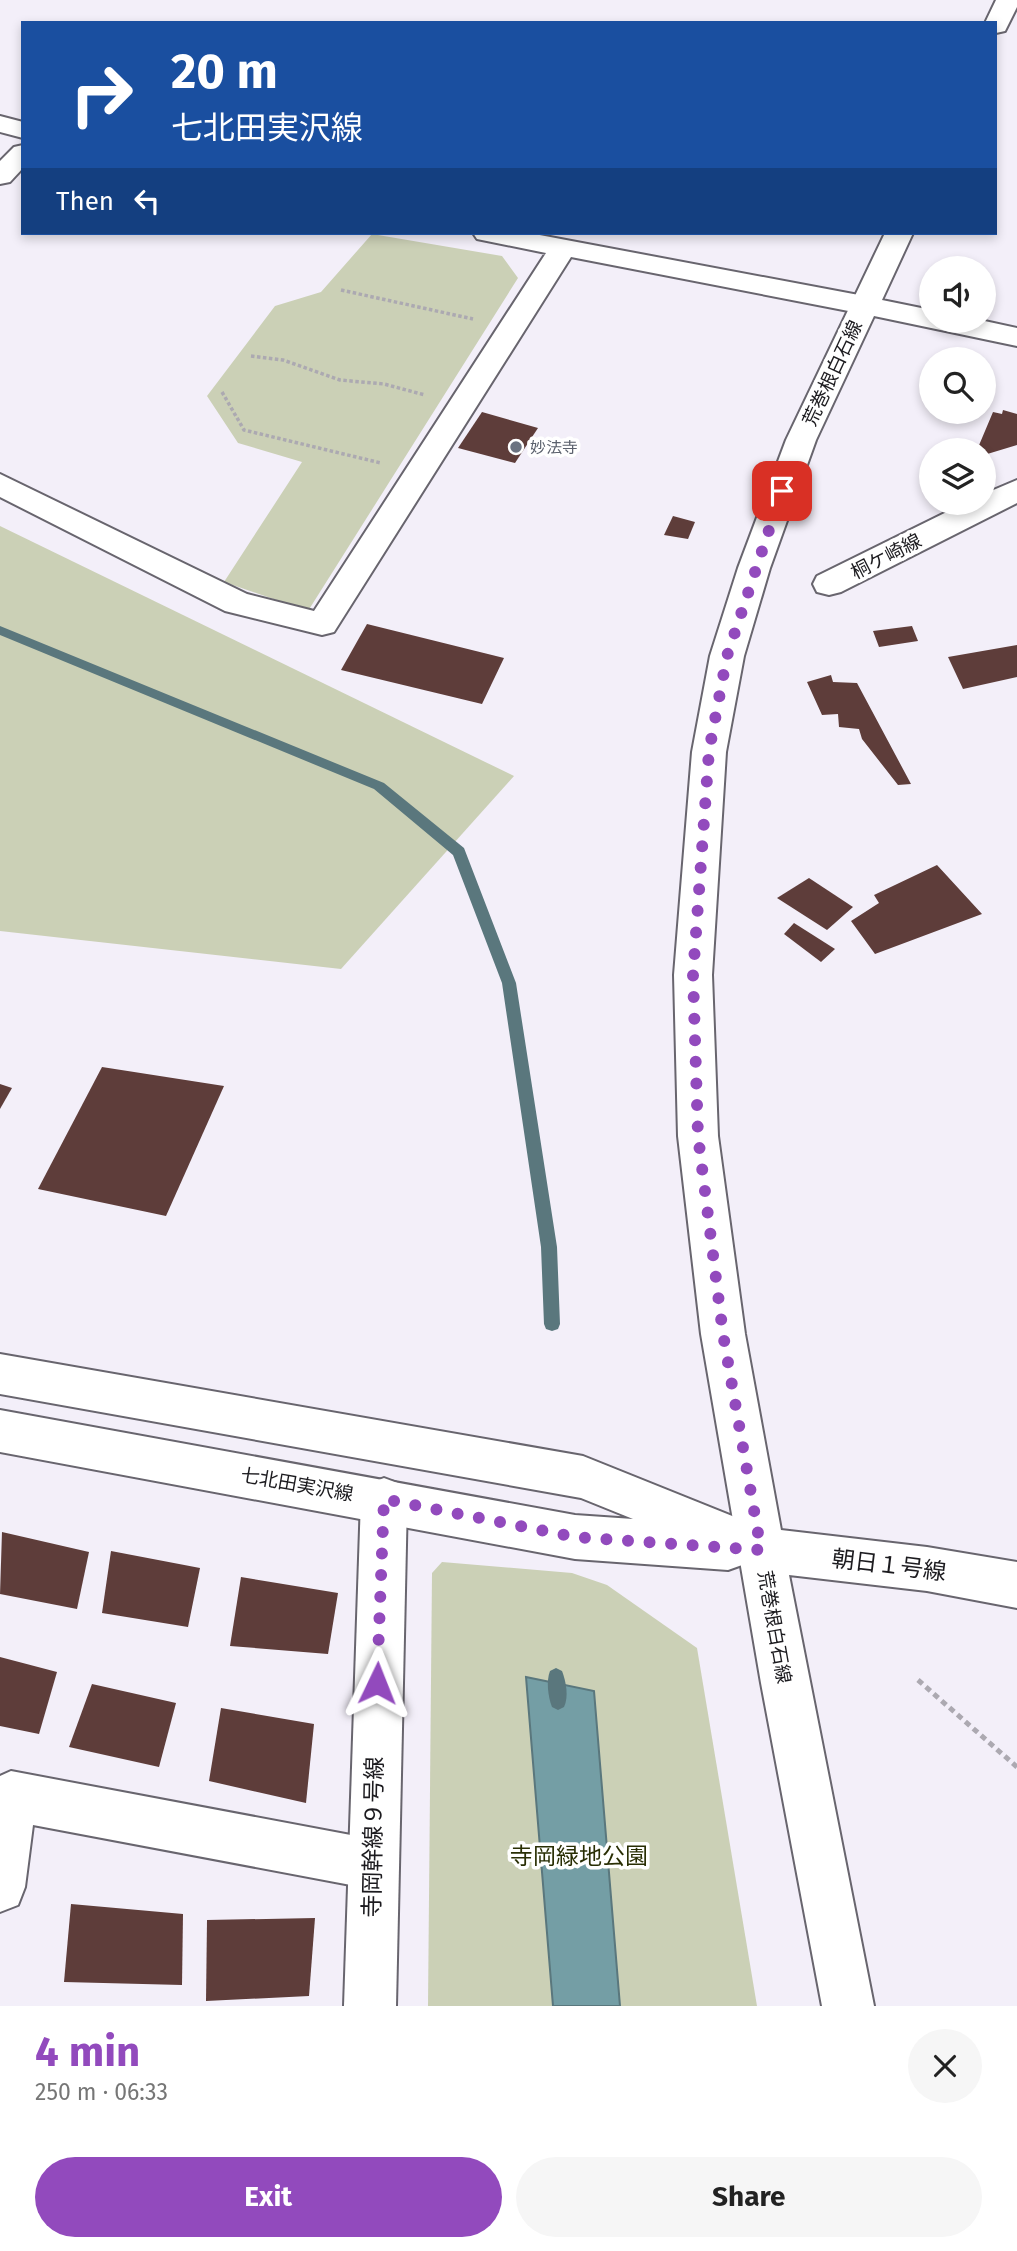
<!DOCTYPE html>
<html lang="en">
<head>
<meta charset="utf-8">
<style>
  body { margin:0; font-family:"Fira Sans","Noto Sans JP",sans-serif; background:#f6f6f6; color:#222; height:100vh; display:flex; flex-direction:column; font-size:26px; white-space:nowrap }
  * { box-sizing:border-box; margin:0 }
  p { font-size:23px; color:#767676 }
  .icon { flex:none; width:38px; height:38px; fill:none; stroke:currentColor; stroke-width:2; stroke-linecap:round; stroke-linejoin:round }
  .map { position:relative; height:2006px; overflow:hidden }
  .details { display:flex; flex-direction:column; background:#fff; flex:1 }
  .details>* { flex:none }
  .top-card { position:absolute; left:21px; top:21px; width:976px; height:214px; border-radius:0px; box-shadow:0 4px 10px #0003; background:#1a4fa0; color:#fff; overflow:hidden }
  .tools { position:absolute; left:919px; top:256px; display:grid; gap:14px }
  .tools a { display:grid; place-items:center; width:77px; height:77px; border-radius:50%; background:#fff; box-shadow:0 4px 10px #0003; font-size:35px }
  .pin { position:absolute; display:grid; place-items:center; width:60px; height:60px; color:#fff; margin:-30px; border-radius:14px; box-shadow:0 4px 10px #0006 }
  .me { position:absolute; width:77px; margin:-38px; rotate:2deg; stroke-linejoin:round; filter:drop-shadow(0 0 5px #0008) }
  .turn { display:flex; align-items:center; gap:24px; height:147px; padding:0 35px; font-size:32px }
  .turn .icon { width:91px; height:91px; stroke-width:2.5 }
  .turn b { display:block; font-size:49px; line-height:60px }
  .then { display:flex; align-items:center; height:66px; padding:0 35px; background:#0003; gap:14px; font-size:26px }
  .round { display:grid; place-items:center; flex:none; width:74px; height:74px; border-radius:37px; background:#f6f6f6 }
  .headline { display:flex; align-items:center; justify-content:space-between; height:119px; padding:0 35px }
  h1 { font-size:42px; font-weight:700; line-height:52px; color:#924abd }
  .button { display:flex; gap:14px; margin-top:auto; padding:14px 35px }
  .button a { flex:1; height:80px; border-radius:42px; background:#924abd; color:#fff; font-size:28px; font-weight:700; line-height:80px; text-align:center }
  .button a+a { background:#f6f6f6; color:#222 }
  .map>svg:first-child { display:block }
  .green { fill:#cbd0b6 }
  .water { fill:#749ea5; stroke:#5a777d; stroke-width:2 }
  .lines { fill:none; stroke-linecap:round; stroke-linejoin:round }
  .stream { fill:#5a777d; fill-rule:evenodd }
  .building { fill:#5e3d3a }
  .minor-casing { stroke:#68656e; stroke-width:4 }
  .tertiary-casing { stroke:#68656e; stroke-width:4 }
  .path-far1 { stroke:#aca9b1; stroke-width:3.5; stroke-dasharray:3.5 2.5; stroke-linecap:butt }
  .path { stroke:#aca9b1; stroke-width:5; stroke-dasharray:6 4.5; stroke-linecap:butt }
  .minor { fill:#fff; fill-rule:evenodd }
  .tertiary { fill:#fff; fill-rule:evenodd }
  .route { stroke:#924abd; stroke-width:12; stroke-dasharray:0 21.6 }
  .worship-dot { fill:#6b7280; stroke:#fff; stroke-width:2.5 }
  .labels { text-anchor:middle; stroke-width:7; stroke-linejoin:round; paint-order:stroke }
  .far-worship-label { font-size:16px; fill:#5b616d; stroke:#fff; text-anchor:start }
  .street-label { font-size:19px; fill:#1c1b1f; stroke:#fff }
  .near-street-label { font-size:23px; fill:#1c1b1f; stroke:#fff }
  .near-park-label { font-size:23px; fill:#292e04; stroke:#fff }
</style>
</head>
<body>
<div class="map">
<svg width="1017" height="2006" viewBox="0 0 1017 2006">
  <rect width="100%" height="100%" fill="#f3eff9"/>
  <g class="green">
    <polygon points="372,234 502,256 518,278 308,611 224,582 302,462 238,443 207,396 275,306 321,292"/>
    <polygon points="0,526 514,776 341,969 0,931"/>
    <polygon points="442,1562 572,1573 607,1585 697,1648 757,2006 428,2006 432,1573"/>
  </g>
  <polygon class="water" points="526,1677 594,1691 620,2006 553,2006"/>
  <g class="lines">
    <g class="stream">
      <polygon points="0,626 384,783 464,848 516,983 557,1247 560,1324 558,1329 552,1331 546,1329 544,1324 541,1247 502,983 453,855 374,789 0,635"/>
      <path d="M556,1668L562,1671C566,1681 569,1697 564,1707L558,1710L552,1707C548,1697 546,1681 550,1671Z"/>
    </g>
  </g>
  <g class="building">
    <polygon points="1003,410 1017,414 1017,445 984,455 984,450 977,450 993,412 1002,414"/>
    <polygon points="482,412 538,428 515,463 458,448"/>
    <polygon points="673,516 695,522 688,539 664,535"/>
    <polygon points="367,624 504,658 482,704 341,670"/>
    <polygon points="912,626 918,641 879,647 873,631"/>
    <polygon points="1017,645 1017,677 963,689 948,657"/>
    <polygon points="831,675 833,682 857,683 911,784 898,785 862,739 859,729 839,727 838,714 822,715 807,682"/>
    <polygon points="937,865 982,914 875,954 851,921 879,903 874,895"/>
    <polygon points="809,878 853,907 827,930 777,898"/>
    <polygon points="794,923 835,949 821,962 784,934"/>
    <polygon points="102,1067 224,1086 166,1216 38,1189"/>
    <polygon points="0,1084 12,1088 0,1109"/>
    <polygon points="2,1532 89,1552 77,1609 0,1594"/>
    <polygon points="111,1551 200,1568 188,1627 102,1613"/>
    <polygon points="241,1577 338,1593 328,1654 230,1646"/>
    <polygon points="0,1657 57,1672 39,1734 0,1726"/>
    <polygon points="92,1684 176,1703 159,1767 69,1747"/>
    <polygon points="221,1708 314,1724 306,1803 209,1781"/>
    <polygon points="71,1904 183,1914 182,1985 64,1982"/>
    <polygon points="315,1918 309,1996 206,2001 207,1920"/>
  </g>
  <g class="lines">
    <g class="minor-casing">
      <g id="minor">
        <polygon points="0,116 23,122 23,138 0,132"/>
        <polygon points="23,145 23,168 10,182 0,184 0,161 14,147"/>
        <polygon points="473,233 529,233 864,296 874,299 878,305 874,311 864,314 571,257 334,632 322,635 225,611 0,497 0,474 247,594 314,611 546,253 477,239"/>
        <polygon points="1017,480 1017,503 841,592 829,595 817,592 813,584 817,576 967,502 984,502 984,494"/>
        <polygon points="0,1354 583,1456 777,1534 784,1550 777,1566 761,1572 742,1565 728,1570 575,1559 0,1452 0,1410 575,1515 633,1519 581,1498 0,1394"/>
        <polygon points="11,1771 372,1839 390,1846 397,1864 390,1882 372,1889 33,1825 25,1887 18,1905 0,1912 0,1776"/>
      </g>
    </g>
    <g class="tertiary-casing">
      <g id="tertiary">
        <polygon points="996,0 1017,0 1017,7 1005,31 996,33 996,23 985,23"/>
        <polygon points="885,233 913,233 882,300 931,310 931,320 980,320 1017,328 1017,346 874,316 816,440 770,568 744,656 726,752 712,975 718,1136 745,1334 781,1530 927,1547 1017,1562 1017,1608 927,1591 789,1575 874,2006 822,2006 761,1683 701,1334 678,1136 674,975 692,752 710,656 738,568 786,440"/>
        <polygon points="384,1478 400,1484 407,1499 396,2006 344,2006 361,1499 368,1484"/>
      </g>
    </g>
    <g class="path-far1">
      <polyline points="341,290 473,319"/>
      <polyline points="251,356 283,360 340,380 384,384 425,395"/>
      <polyline points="222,392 244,430 381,463"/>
    </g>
    <polyline class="path" points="918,1680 1017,1767"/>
    <use href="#minor" class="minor"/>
    <use href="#tertiary" class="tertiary"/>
  </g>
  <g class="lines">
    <polyline class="route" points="377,1683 384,1499 575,1537 761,1550 723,1334 698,1136 693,975 709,751 727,656 782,491"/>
  </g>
  <circle class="worship-dot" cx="516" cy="447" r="7"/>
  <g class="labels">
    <g class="far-worship-label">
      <text x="530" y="453">妙法寺</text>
    </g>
    <g class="street-label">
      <text transform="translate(832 373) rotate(-65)" y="7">荒巻根白石線</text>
      <text transform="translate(886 556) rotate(-27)" y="7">桐ケ崎線</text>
      <text transform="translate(297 1484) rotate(10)" y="7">七北田実沢線</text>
      <text transform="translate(775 1627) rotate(80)" y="7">荒巻根白石線</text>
    </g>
    <g class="near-street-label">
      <text transform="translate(889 1565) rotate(7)" y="8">朝日１号線</text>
      <text transform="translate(373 1837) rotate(-89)" y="8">寺岡幹線９号線</text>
    </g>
    <g class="near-park-label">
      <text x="579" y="1864">寺岡緑地公園</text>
    </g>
  </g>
</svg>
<div class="tools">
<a><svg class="icon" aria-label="sound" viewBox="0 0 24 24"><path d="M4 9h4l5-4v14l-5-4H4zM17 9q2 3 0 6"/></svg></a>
<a><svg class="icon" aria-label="search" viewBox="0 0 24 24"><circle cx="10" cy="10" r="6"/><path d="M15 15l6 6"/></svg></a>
<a><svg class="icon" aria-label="layers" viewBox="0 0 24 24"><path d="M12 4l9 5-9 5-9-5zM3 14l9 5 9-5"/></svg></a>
</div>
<div class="pin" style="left:782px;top:491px;background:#d93025"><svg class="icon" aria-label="arrive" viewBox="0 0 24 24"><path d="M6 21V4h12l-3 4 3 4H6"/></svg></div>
<svg class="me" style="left:377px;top:1683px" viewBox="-20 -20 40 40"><path d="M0-17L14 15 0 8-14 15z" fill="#924abd" stroke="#fff" stroke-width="4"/></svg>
<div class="top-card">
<div class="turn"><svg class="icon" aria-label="right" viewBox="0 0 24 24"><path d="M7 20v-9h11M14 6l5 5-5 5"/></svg><div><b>20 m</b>七北田実沢線</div></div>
<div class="then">Then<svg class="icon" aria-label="left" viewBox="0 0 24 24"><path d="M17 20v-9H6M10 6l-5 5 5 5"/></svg></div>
</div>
</div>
<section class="details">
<div class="headline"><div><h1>4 min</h1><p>250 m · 06:33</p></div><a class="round"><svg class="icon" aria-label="close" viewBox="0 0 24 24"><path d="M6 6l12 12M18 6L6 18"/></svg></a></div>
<div class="button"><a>Exit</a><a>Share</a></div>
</section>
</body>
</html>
